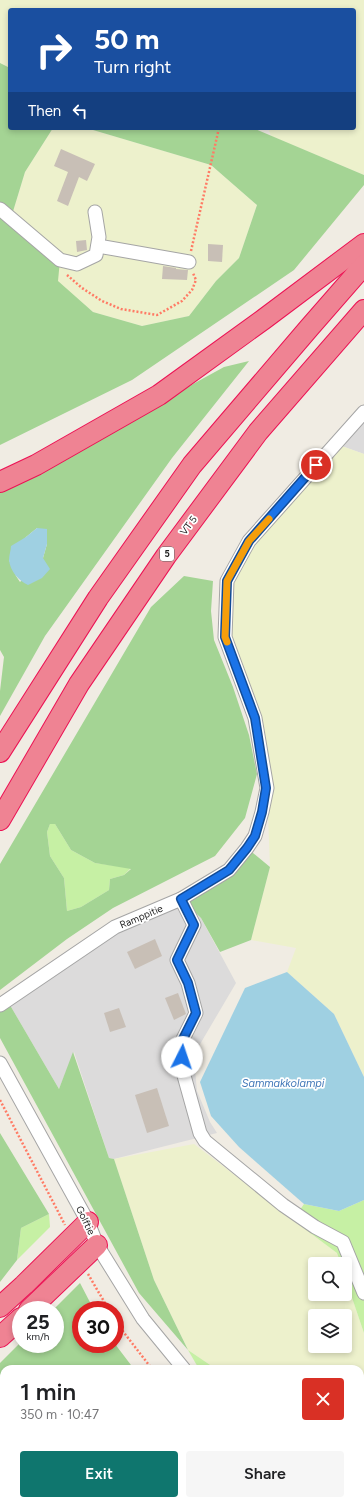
<!DOCTYPE html>
<html lang="en">
<head>
<meta charset="utf-8">
<style>
  body { margin:0; font-family:Figtree,sans-serif; background:#f6f6f6; color:#202124; height:100vh; display:flex; flex-direction:column; font-size:15px; white-space:nowrap }
  * { box-sizing:border-box; margin:0 }
  p { font-size:13px; color:#757577 }
  .icon { flex:none; width:22px; height:22px; fill:none; stroke:currentColor; stroke-width:2; stroke-linecap:round; stroke-linejoin:round }
  .map { position:relative; flex:1; overflow:hidden }
  .details { position:absolute; left:0px; top:1365px; width:364px; height:140px; display:flex; flex-direction:column; background:#fff; border-radius:12px 12px 0 0; box-shadow:0 2px 6px #0003 }
  .details>* { flex:none }
  .banner { position:absolute; left:8px; top:8px; width:348px; height:122px; border-radius:4px; box-shadow:0 2px 6px #0003; background:#1a4fa0; color:#fff; overflow:hidden }
  .buttons { position:absolute; left:308px; top:1257px; display:grid; gap:8px }
  .buttons a { display:grid; place-items:center; width:44px; height:44px; border-radius:4px; background:#fff; box-shadow:0 2px 6px #0003; font-size:20px }
  .speed { position:absolute; left:12px; top:1301px; display:flex; gap:8px; font-size:20px; font-weight:700; text-align:center }
  .speed>* { display:grid; place-content:center; width:52px; height:52px; border-radius:50%; background:#fff; box-shadow:0 2px 6px #0003; line-height:1 }
  .speed small { font-size:10px; font-weight:400 }
  .speed .limit { border:6px solid #d22; background:#fff; color:#111 }
  .pin { position:absolute; display:grid; place-items:center; width:34px; height:34px; color:#fff; margin:-17px; border:2px solid #fff; border-radius:50%; box-shadow:0 1px 4px #0007 }
  .me { position:absolute; width:44px; margin:-22px; rotate:4deg; stroke-linejoin:round; filter:drop-shadow(0 0 3px #0008) }
  .turn { display:flex; align-items:center; gap:14px; height:84px; padding:0 20px; font-size:18px }
  .turn .icon { width:52px; height:52px; stroke-width:2.5 }
  .turn b { display:block; font-size:28px; line-height:34px }
  .then { display:flex; align-items:center; height:38px; padding:0 20px; background:#0003; gap:8px; font-size:15px }
  .round { display:grid; place-items:center; flex:none; width:42px; height:42px; border-radius:4px; background:#f6f6f6 }
  .headline { display:flex; align-items:center; justify-content:space-between; height:68px; padding:0 20px }
  h1 { font-size:24px; font-weight:600; line-height:30px }
  .primary-button { display:flex; gap:8px; margin-top:auto; padding:8px 20px }
  .primary-button a { flex:1; height:46px; border-radius:4px; background:#0f766e; color:#fff; font-size:16px; font-weight:600; line-height:46px; text-align:center }
  .primary-button a+a { background:#f6f6f6; color:#202124 }
  .map>svg:first-child { display:block }
  .residential { fill:#dcdbdb }
  .farmland { fill:#edf1cc; fill-rule:evenodd }
  .grass { fill:#c6f0a4 }
  .forest { fill:#a4d494; fill-rule:evenodd }
  .water { fill:#9fd0e2 }
  .lines { fill:none; stroke-linecap:round; stroke-linejoin:round }
  .stream { stroke:#9fd0e2; stroke-width:4 }
  .building { fill:#c8bfb6 }
  .minor-casing { stroke:#a5a5a5; stroke-width:15 }
  .highway-casing { stroke:#ec1254; stroke-width:22 }
  .path { stroke:#ff7b65; stroke-width:2.5; stroke-dasharray:2 2; stroke-linecap:butt }
  .minor { stroke:#fff; stroke-width:13 }
  .highway { stroke:#ef8393; stroke-width:20 }
  .route-casing { stroke:#114b97; stroke-width:10 }
  .route { stroke:#1a73e8; stroke-width:7 }
  .slow { stroke:#f59e0b; stroke-width:7 }
  .labels { text-anchor:middle; stroke-width:3.5; stroke-linejoin:round; paint-order:stroke }
  .shield { fill:#fff; stroke:#626262; stroke-width:1 }
  .shield-label { font-size:9px; font-weight:bold; fill:#1e1e1e }
  .street-label { font-size:10px; fill:#1e1e1e; stroke:#fff }
  .water-label { font-size:11px; font-style:italic; fill:#4177b8; stroke:#fff }
</style>
</head>
<body>
<div class="map">
<svg width="364" height="1505" viewBox="0 0 364 1505">
  <rect width="100%" height="100%" fill="#f0ece3"/>
  <g class="residential">
    <polygon points="364,412 364,454 336,444"/>
    <polygon points="181,899 201,918 236,983 196,1051 195,1070 197,1091 210,1122 217,1133 114,1159 109,1158 74,1052 59,1089 7,1000 115,927"/>
  </g>
  <g class="farmland">
    <polygon points="0,0 364,0 364,175 271,136 268,128 354,128 354,10 10,10 10,68 0,63"/>
    <polygon points="53,128 93,130 211,165 257,205 239,258 216,281 189,316 142,326 93,312 57,281 11,218 25,172"/>
    <polygon points="336,444 364,454 364,1077 334,1014 287,972 296,948 251,940 270,867 267,788 255,718 225,637 227,581 249,541"/>
    <path d="M194,1144L337,1253L341,1264H315V1294H345V1277L364,1333V1427L360,1426V1369H216L188,1350L154,1280L114,1159ZM315,1316H345V1346H315Z"/>
  </g>
  <g class="grass">
    <polygon points="50,824 55,824 71,850 95,863 131,868 124,875 110,879 109,890 81,907 67,911 64,878 50,856 47,832"/>
    <polygon points="364,1200 364,1333 345,1277 345,1264 341,1264 337,1253 293,1220 304,1204 339,1211"/>
    <polygon points="49,1214 50,1227 17,1260 21,1228"/>
    <polygon points="188,1350 216,1369 199,1369"/>
    <polygon points="187,1501 360,1501 359,1505 188,1505"/>
  </g>
  <g class="forest">
    <polygon points="0,63 10,68 10,128 53,128 25,172 11,218 60,260 58,281 93,312 142,326 189,316 216,281 239,258 257,205 211,165 93,130 70,128 253,128 364,175 364,185 294,270 132,380 0,445"/>
    <path d="M249,361L172,458L45,636L0,716V691L4,657L0,650V490L224,367ZM37,528L47,544L43,558L20,582L16,576L9,560L26,537Z"/>
    <path d="M184,576L213,581L211,611L214,640L233,687L249,735L257,774L245,818L215,856L113,908L67,939L0,990V864L151,607ZM50,824H55L71,850L95,863L131,869L124,875L110,879L109,890L81,907L67,911L64,878L50,856L47,832Z"/>
    <polygon points="247,848 270,867 251,940 220,952 201,918 181,899"/>
    <polygon points="7,1000 59,1089 73,1052 109,1158 114,1159 154,1280 188,1350 139,1293 0,1038 0,1005"/>
    <polygon points="0,1133 49,1214 21,1228 17,1260 0,1282"/>
    <polygon points="80,1283 94,1310 81,1310 81,1344 115,1344 134,1369 4,1369 4,1501 83,1501 80,1505 0,1505 0,1363 21,1342 21,1344 55,1344 55,1310 53,1310"/>
  </g>
  <g class="water">
    <path d="M37,528L47,529V544L43,558L50,569L42,578L28,585C19,581 10,571 9,560C9,555 11,550 11,546L26,537Z"/>
    <polygon points="287,972 334,1014 364,1077 364,1200 339,1211 304,1204 239,1147 211,1116 200,1082 245,988"/>
  </g>
  <g class="lines">
    <polyline class="stream" points="100,1501 103,1505"/>
  </g>
  <g class="building">
    <polygon points="61,149 95,164 87,181 79,177 68,206 57,201 68,172 54,166"/>
    <polygon points="86,240 87,250 77,252 76,241"/>
    <polygon points="208,244 223,245 222,262 208,261"/>
    <polygon points="163,266 176,268 176,269 188,270 187,280 162,279"/>
    <polygon points="155,939 162,956 135,969 127,952"/>
    <polygon points="178,993 186,1014 174,1020 165,998"/>
    <polygon points="119,1008 126,1027 110,1032 104,1013"/>
    <polygon points="157,1088 169,1126 147,1133 135,1095"/>
  </g>
  <g class="lines">
    <g class="minor-casing">
      <g id="minor">
        <polyline points="0,209 60,260 77,264 96,255 99,237 95,212"/>
        <polyline points="98,246 189,262"/>
        <polyline points="181,899 194,925 177,960 188,983 196,1013 181,1043 183,1072 200,1133 205,1141 283,1205 315,1227 343,1242 364,1293"/>
        <polyline points="0,1005 115,927 181,899 229,870 247,848 255,836 262,812 267,788 255,718 225,637 227,581 249,541 364,412"/>
        <polyline points="0,1063 88,1222 97,1245 143,1319 184,1369"/>
        <polyline points="360,1452 364,1452"/>
      </g>
    </g>
    <g class="highway-casing">
      <g id="highway">
        <polyline points="0,482 36,465 159,395 264,319 364,244"/>
        <polyline points="0,752 98,598 192,465 309,328 364,265"/>
        <polyline points="0,820 79,684 166,556 258,432 364,310"/>
        <polyline points="0,1307 24,1285 88,1222"/>
        <polyline points="29,1310 97,1245"/>
        <polyline points="0,1337 21,1318"/>
      </g>
    </g>
    <g class="path">
      <polyline points="191,251 219,128"/>
      <polyline points="67,275 82,288 102,301 121,309 157,315 182,301 192,290 196,280 193,273"/>
      <polyline points="0,1100 65,1225"/>
      <polyline points="88,1274 109,1310"/>
      <polyline points="115,1321 152,1369"/>
      <polyline points="360,1470 364,1470"/>
    </g>
    <use href="#minor" class="minor"/>
    <use href="#highway" class="highway"/>
  </g>
  <g class="lines">
    <g class="route-casing">
      <polyline id="route" points="182,1057 181,1043 196,1013 188,983 177,960 194,925 181,899 229,870 247,848 255,836 262,812 266,788 255,718 225,637 227,581 249,541 316,465"/>
    </g>
    <use href="#route" class="route"/>
    <polyline class="slow" points="227,642 225,637 227,581 249,541 269,519"/>
  </g>
  <g class="labels">
    <rect class="shield" x="160" y="547" width="14" height="14" rx="3"/>
    <g class="shield-label">
      <text x="167" y="557">5</text>
    </g>
    <g class="street-label">
      <text transform="translate(188 525) rotate(-53)" y="4">VT 5</text>
      <text transform="translate(141 916) rotate(-23)" y="4">Ramppitie</text>
      <text transform="translate(86 1220) rotate(64)" y="4">Golftie</text>
    </g>
    <g class="water-label">
      <text x="283" y="1087">Sammakkolampi</text>
    </g>
  </g>
</svg>
<div class="buttons">
<a><svg class="icon" aria-label="search" viewBox="0 0 24 24"><circle cx="10" cy="10" r="6"/><path d="M15 15l6 6"/></svg></a>
<a><svg class="icon" aria-label="layers" viewBox="0 0 24 24"><path d="M12 4l9 5-9 5-9-5zM3 14l9 5 9-5"/></svg></a>
</div>
<div class="speed"><div>25<small>km/h</small></div><div class="limit">30</div></div>
<div class="pin" style="left:316px;top:465px;background:#d93025"><svg class="icon" aria-label="arrive" viewBox="0 0 24 24"><path d="M6 21V4h12l-3 4 3 4H6"/></svg></div>
<svg class="me" style="left:182px;top:1057px" viewBox="-20 -20 40 40"><circle r="19" fill="#fff"/><path d="M0-13L10 11 0 6-10 11z" fill="#1a73e8"/></svg>
<div class="banner">
<div class="turn"><svg class="icon" aria-label="right" viewBox="0 0 24 24"><path d="M7 20v-9h11M14 6l5 5-5 5"/></svg><div><b>50 m</b>Turn right</div></div>
<div class="then">Then<svg class="icon" aria-label="left" viewBox="0 0 24 24"><path d="M17 20v-9H6M10 6l-5 5 5 5"/></svg></div>
</div>
<section class="details">
<div class="headline"><div><h1>1 min</h1><p>350 m · 10:47</p></div><a class="round" style="background:#d93025;color:#fff"><svg class="icon" aria-label="close" viewBox="0 0 24 24"><path d="M6 6l12 12M18 6L6 18"/></svg></a></div>
<div class="primary-button"><a>Exit</a><a>Share</a></div>
</section>
</div>
</body>
</html>
